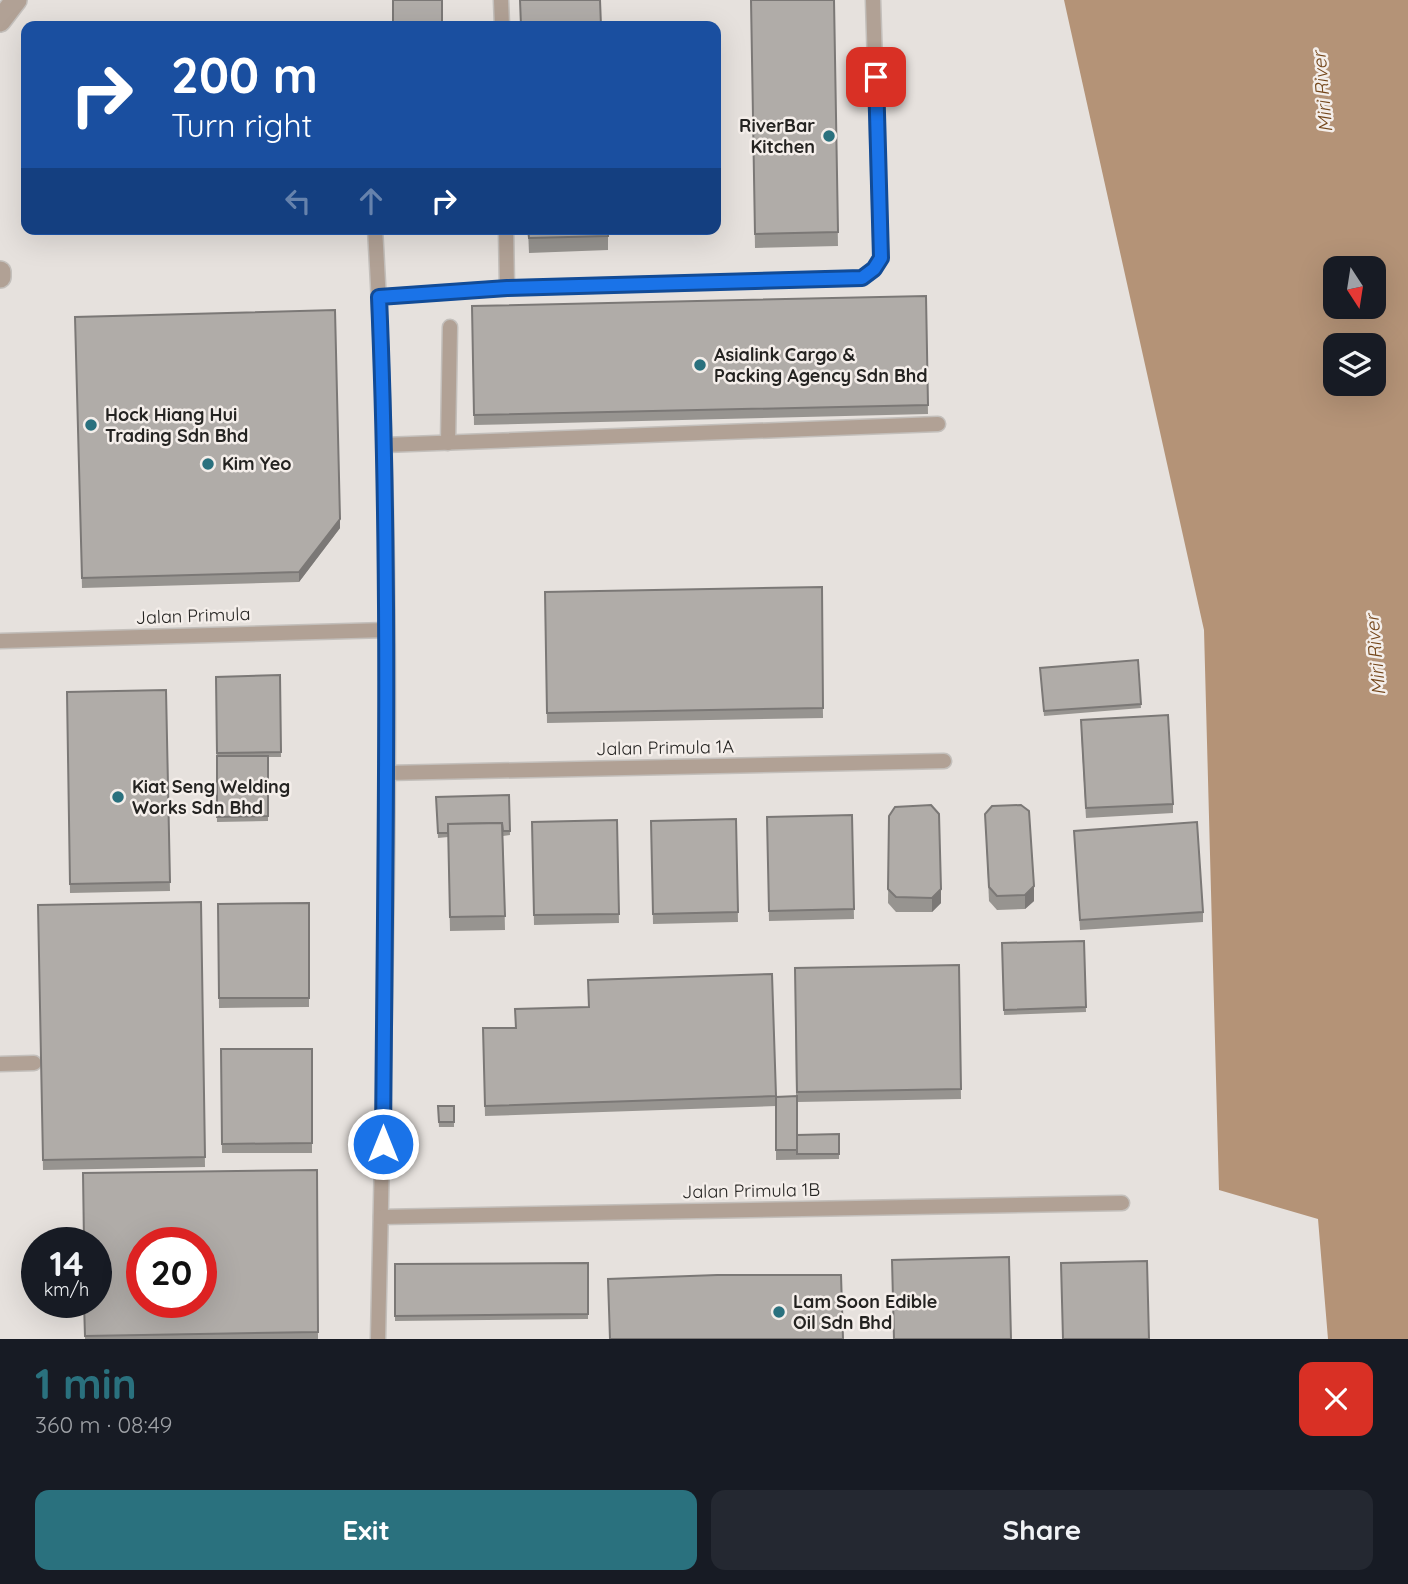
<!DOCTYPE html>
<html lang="en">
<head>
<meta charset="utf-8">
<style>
  body { margin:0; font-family:Quicksand,sans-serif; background:#242831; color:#f1f3f6; height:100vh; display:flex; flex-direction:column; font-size:26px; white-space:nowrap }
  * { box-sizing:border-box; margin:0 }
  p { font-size:23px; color:#9ea1a6 }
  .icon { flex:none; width:38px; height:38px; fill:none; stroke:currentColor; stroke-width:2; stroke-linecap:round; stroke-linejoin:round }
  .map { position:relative; height:1339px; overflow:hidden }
  .sheet { display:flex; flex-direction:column; background:#171b24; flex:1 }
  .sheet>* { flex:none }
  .banner { position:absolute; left:21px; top:21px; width:700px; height:214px; border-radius:14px; box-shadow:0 7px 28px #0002; background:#1a4fa0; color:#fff; overflow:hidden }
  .needle { width:46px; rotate:168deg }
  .fabs { position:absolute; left:1323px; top:256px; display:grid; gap:14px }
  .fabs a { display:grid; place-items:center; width:63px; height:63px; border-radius:14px; background:#171b24; box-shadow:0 7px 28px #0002; font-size:35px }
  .speed { position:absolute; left:21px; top:1227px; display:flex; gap:14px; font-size:35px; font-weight:700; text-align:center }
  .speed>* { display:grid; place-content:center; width:91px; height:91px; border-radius:50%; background:#171b24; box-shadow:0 7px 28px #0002; line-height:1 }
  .speed small { font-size:18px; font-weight:400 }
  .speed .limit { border:10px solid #d22; background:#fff; color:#111 }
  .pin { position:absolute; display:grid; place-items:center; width:60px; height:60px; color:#fff; margin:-30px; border-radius:14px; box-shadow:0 4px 10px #0006 }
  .me { position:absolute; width:77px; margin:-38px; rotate:0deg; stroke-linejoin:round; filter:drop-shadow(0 0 5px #0008) }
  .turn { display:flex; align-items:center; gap:24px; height:147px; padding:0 35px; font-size:32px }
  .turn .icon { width:91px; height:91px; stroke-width:2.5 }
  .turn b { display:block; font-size:49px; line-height:60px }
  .lanes { display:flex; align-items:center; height:66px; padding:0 35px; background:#0003; justify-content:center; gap:35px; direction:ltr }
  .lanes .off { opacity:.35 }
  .round { display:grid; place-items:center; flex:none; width:74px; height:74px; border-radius:14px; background:#242831 }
  .headline { display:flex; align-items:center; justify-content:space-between; height:119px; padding:0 35px }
  h1 { font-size:42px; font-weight:800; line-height:52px; color:#2a717e }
  .cta { display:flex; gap:14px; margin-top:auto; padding:14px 35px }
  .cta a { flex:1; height:80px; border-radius:14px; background:#2a717e; color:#fff; font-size:28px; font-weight:800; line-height:80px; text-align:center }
  .cta a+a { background:#242831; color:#f1f3f6 }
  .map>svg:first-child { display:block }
  .water { fill:#b49377; fill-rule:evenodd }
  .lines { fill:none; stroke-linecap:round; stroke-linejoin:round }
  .service-casing { stroke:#c3bfbb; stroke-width:17 }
  .tertiary-casing { stroke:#c3bfbb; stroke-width:24 }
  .service { stroke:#b1a195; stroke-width:14 }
  .tertiary { stroke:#b1a195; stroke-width:21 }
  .wall { fill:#979490 }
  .shaded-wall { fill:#7b7876 }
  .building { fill:#b0aca8; stroke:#7b7876; stroke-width:2; fill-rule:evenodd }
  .route-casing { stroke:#114b97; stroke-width:18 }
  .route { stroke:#1a73e8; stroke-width:12 }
  .poi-dot { fill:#2a717e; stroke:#f4eeea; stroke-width:2.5 }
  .labels { text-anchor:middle; stroke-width:5; stroke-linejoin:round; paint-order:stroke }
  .poi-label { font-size:18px; font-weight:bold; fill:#242321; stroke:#f4eeea; text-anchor:start }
  .street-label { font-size:18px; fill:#242321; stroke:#f4eeea }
  .water-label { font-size:19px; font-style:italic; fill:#74461a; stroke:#f4eeea }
</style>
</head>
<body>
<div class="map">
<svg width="1408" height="1339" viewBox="0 0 1408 1339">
  <rect width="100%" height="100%" fill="#e6e1dd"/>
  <path class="water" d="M1064,0H1408V1339H1328L1318,1219L1219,1190L1204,630ZM1335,268H1374V306H1335ZM1335,345H1374V383H1335Z"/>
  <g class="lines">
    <g class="service-casing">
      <g id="service">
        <polyline points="501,0 502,26"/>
        <path d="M375,229C397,598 386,970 378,1339"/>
        <polyline points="506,229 507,288"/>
        <polyline points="379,297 507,288 862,278 874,269 881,258 873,0"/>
        <polyline points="448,443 450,327"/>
        <polyline points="384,445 938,424"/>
        <polyline points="0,641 386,630"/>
        <polyline points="387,773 944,761"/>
        <polyline points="0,1064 34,1063"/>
        <polyline points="381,1217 1122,1203"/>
      </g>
    </g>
    <g class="tertiary-casing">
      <g id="tertiary">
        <polyline points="0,21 16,0"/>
        <polyline points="0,272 0,277"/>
      </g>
    </g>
    <use href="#service" class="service"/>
    <use href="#tertiary" class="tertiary"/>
  </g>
  <g class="wall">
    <polygon points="751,0 834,0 838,246 755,248"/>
    <polygon points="528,229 608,229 608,250 529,253"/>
    <polygon points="926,296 928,414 474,425 472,306"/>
    <polygon points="75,317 340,528 299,582 82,588"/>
    <polygon points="822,587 823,718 547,723 545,592"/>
    <polygon points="1138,660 1141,708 1044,716 1040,668"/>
    <polygon points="280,675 281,757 268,757 268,821 217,822 216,677"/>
    <polygon points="166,690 170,891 70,893 67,692"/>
    <polygon points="1081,730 1173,804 1173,813 1086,818"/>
    <polygon points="509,795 510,835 503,836 505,930 450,931 448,837 438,838 436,797"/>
    <polygon points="985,814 1034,901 1025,909 997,910 989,901"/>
    <polygon points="852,815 854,919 769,921 767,817"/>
    <polygon points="889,816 941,903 932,912 896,912 888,903"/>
    <polygon points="736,819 738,922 653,924 651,821"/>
    <polygon points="617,820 619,923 534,925 532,822"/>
    <polygon points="1074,831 1203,912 1203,922 1080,930"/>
    <polygon points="201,902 205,1167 43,1170 38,905"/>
    <polygon points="309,903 309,1007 219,1008 218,904"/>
    <polygon points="1084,941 1086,1012 1004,1015 1002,943"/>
    <polygon points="959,965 961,1099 797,1102 797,1154 839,1134 839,1159 776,1160 776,1097 796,1096 795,968"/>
    <polygon points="772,974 776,1106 485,1116 483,1028 515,1028"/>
    <polygon points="221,1049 312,1049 312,1153 222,1153"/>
    <polygon points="438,1106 454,1106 454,1127 439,1127"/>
    <polygon points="317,1170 318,1339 85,1339 84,1302"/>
    <polygon points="588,1263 588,1319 395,1321 395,1264"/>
  </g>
  <g class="shaded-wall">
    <polygon points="340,519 340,528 299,582 299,572"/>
    <polygon points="1034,886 1034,901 1025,909 1025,895"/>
    <polygon points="941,889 941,903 932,912 932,898"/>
  </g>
  <g class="building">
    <rect x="393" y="0" width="49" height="26"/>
    <polygon points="520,0 600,0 601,26 521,26"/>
    <polygon points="751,0 834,0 838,232 755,234"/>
    <polygon points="528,229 608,229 608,236 529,238"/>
    <polygon points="926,296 928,405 474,415 472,306"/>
    <polygon points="335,310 340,519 299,572 82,578 75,317"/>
    <polygon points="822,587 823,708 547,713 545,592"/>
    <polygon points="1138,660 1141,704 1044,711 1040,668"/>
    <polygon points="280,675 281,752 217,753 216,677"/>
    <polygon points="166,690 170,882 70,884 67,692"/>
    <polygon points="1168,715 1173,804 1086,808 1081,720"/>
    <polygon points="217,756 268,756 268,816 217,817"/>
    <polygon points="509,795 510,831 503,831 502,823 448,824 448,833 438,833 436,797"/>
    <polygon points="931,805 939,814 941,889 932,898 896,897 888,889 889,816 895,807"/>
    <polygon points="1021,805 1029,811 1034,886 1025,895 997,896 989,887 985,814 992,806"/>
    <polygon points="852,815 854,909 769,911 767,817"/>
    <polygon points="736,819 738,912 653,914 651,821"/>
    <polygon points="617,820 619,914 534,915 532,822"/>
    <polygon points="1197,822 1203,912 1080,920 1074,831"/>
    <polygon points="502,823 505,916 450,917 448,824"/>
    <polygon points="201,902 205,1157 43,1160 38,905"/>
    <polygon points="309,903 309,998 219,998 218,904"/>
    <polygon points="1084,941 1086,1007 1004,1010 1002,943"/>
    <polygon points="959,965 961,1089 797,1092 795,968"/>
    <polygon points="772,974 776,1096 485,1106 483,1028 516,1028 515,1009 589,1007 588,980"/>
    <polygon points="221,1049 312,1049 312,1143 222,1144"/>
    <polygon points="797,1096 797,1150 776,1150 776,1097"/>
    <polygon points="438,1106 454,1106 454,1122 439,1122"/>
    <polygon points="839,1134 839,1154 797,1154 797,1135"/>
    <path d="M317,1170L318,1332L85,1336L84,1302H96V1242H84L83,1173ZM142,1242H201V1302H142Z"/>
    <polygon points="1009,1257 1011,1339 894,1339 892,1260"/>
    <polygon points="1147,1261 1149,1339 1063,1339 1061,1263"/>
    <polygon points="588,1263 588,1314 395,1316 395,1264"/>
    <polygon points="717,1275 841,1275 843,1339 610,1339 608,1279"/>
  </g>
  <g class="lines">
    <g class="route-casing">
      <path id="route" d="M383,1144C385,862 391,579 379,297L507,288L862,278L874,269L881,258L876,77"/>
    </g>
    <use href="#route" class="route"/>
  </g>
  <g class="poi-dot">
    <circle cx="829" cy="136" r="7"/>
    <circle cx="700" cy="365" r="7"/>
    <circle cx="91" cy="425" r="7"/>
    <circle cx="208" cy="464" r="7"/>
    <circle cx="118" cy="797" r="7"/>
    <circle cx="779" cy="1312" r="7"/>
  </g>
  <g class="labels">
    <g class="poi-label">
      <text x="815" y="132" text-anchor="end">RiverBar<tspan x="815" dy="21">Kitchen</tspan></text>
      <text x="714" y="361">Asialink Cargo &amp;<tspan x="714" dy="21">Packing Agency Sdn Bhd</tspan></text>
      <text x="105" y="421">Hock Hiang Hui<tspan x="105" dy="21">Trading Sdn Bhd</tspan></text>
      <text x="222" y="470">Kim Yeo</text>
      <text x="132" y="793">Kiat Seng Welding<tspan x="132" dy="21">Works Sdn Bhd</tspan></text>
      <text x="793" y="1308">Lam Soon Edible<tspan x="793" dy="21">Oil Sdn Bhd</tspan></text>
    </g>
    <g class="street-label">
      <text transform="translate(193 616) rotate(-2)" y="6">Jalan Primula</text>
      <text transform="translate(665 748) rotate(-1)" y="6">Jalan Primula 1A</text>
      <text transform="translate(751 1191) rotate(-1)" y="6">Jalan Primula 1B</text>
    </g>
    <g class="water-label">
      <text transform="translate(1322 92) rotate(-95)" y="7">Miri River</text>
      <text transform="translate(1375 655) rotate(-95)" y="7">Miri River</text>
    </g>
  </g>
</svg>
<div class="fabs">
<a><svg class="needle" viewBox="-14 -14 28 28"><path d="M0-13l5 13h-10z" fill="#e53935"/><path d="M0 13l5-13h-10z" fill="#9ea1a6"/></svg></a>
<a><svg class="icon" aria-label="layers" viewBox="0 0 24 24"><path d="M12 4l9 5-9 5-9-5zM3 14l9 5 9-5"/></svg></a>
</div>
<div class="speed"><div>14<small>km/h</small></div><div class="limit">20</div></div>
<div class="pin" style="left:876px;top:77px;background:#d93025"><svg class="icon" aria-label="arrive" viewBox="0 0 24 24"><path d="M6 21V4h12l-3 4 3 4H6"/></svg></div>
<svg class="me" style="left:383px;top:1144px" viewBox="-20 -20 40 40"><circle r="17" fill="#1a73e8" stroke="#fff" stroke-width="3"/><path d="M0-11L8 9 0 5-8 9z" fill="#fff"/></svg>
<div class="banner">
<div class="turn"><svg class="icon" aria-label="right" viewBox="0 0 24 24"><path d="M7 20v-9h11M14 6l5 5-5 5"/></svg><div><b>200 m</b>Turn right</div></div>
<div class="lanes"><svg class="icon off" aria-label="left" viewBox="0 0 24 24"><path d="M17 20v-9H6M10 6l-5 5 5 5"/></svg><svg class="icon off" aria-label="ahead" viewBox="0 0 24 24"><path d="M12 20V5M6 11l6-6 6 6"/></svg><svg class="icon" aria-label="right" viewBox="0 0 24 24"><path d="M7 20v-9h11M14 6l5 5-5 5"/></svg></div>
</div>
</div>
<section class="sheet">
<div class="headline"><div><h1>1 min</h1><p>360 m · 08:49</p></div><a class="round" style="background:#d93025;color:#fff"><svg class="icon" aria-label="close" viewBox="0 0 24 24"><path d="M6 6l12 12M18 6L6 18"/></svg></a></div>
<div class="cta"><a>Exit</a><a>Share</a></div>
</section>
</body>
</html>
